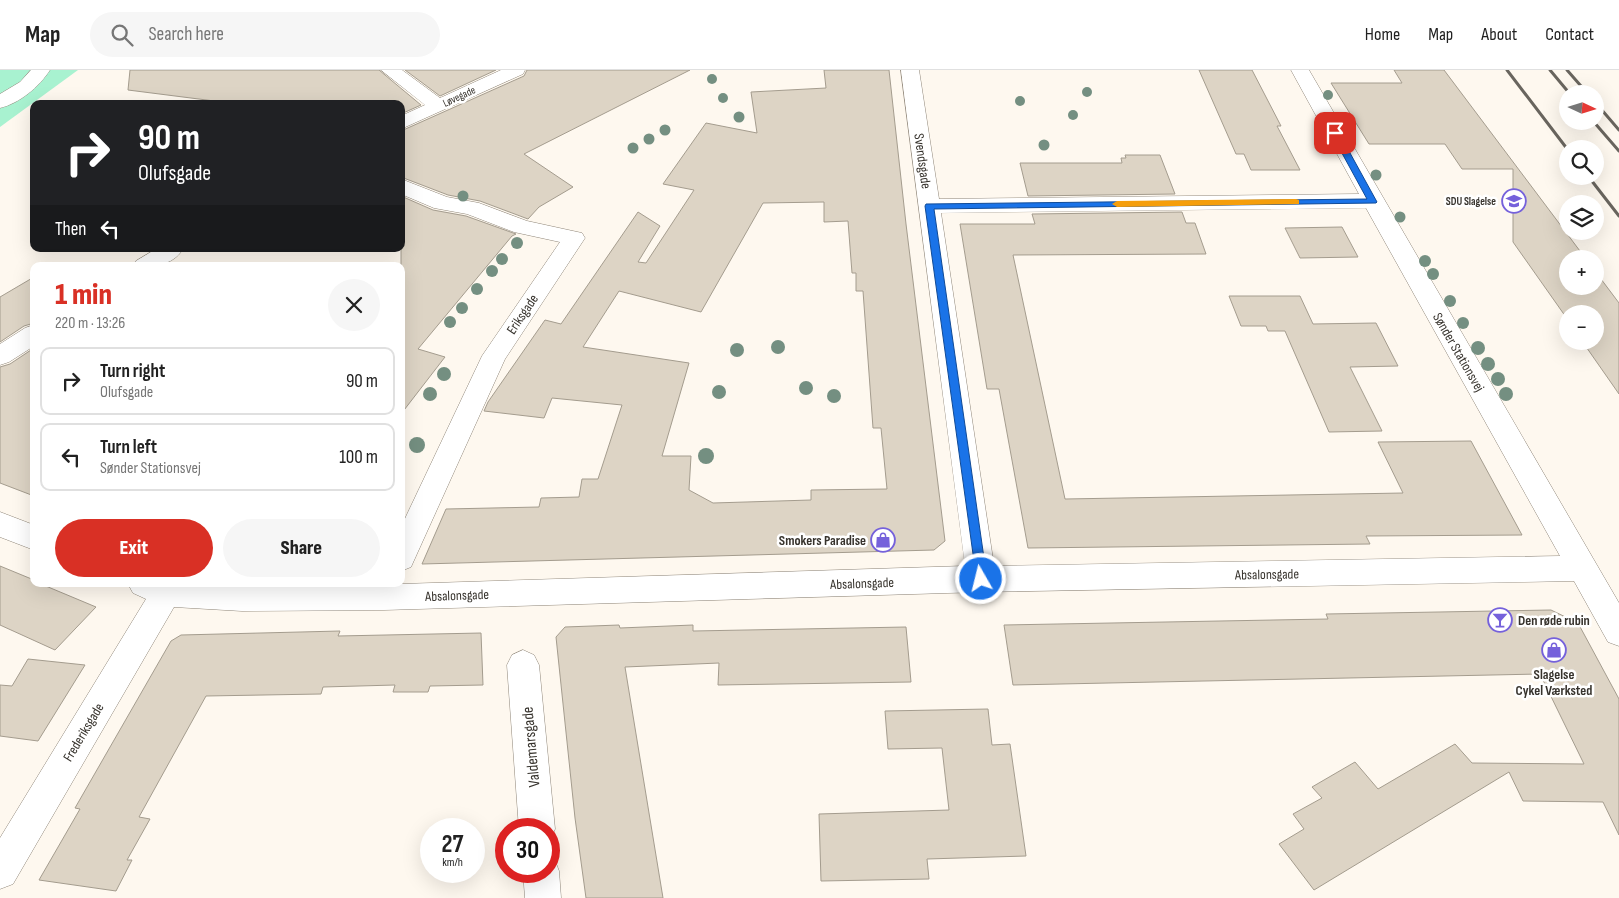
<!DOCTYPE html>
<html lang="en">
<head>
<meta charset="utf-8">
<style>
  body { margin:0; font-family:"Sofia Sans Condensed",sans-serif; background:#f6f6f6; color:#222; height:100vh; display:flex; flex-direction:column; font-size:19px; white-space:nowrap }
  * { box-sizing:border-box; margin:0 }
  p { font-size:16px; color:#767676 }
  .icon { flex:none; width:28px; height:28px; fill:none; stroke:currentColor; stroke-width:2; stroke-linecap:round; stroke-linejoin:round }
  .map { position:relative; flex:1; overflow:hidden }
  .panel { position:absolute; left:30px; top:192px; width:375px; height:325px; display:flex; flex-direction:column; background:#fff; border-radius:10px; box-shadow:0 5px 20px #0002 }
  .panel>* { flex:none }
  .hud { position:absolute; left:30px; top:30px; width:375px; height:152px; border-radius:10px; box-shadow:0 5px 20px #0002; background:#202124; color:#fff; overflow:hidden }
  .needle { width:32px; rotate:94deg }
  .buttons { position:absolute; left:1559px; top:15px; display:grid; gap:10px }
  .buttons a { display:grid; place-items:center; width:45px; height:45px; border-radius:50%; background:#fff; box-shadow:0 5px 20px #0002; font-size:25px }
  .speed { position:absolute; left:420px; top:748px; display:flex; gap:10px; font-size:25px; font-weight:700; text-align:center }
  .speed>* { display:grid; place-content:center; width:65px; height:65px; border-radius:50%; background:#fff; box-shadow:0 5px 20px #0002; line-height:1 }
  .speed small { font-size:12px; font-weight:400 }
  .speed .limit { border:8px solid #d22; background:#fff; color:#111 }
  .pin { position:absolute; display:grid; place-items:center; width:42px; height:42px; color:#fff; margin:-21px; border-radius:10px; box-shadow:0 2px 8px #0006 }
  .me { position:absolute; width:55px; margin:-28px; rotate:352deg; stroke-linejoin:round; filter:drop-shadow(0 0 4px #0008) }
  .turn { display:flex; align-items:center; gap:18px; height:105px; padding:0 25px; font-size:22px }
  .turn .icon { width:65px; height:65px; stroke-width:2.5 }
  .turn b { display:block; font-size:35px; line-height:42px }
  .then { display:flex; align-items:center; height:48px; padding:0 25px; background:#0003; gap:10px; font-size:19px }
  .round { display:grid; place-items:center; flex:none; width:52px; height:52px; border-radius:26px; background:#f6f6f6 }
  .headline { display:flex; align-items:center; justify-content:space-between; height:85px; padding:0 25px }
  h1 { font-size:30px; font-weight:800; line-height:38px; color:#d93025 }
  .cta { display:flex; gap:10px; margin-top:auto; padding:10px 25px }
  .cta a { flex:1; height:58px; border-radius:30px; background:#d93025; color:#fff; font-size:20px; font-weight:800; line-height:58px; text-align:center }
  .cta a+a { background:#f6f6f6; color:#222 }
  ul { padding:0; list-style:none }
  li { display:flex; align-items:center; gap:15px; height:68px; margin:0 10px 8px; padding:0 15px; border:2px solid #e0e0e0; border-radius:10px }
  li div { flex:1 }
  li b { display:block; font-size:19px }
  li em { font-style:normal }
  header { display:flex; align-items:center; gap:30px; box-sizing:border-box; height:70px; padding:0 25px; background:#fff; border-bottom:1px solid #e0e0e0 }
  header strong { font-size:24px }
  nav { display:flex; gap:28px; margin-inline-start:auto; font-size:18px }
  .search { width:350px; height:45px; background:#f6f6f6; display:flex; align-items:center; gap:12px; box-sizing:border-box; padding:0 18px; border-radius:28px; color:#767676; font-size:19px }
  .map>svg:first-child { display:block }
  .green { fill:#a8f2d0 }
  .building { fill:#ddd4c5; stroke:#a49c8e; fill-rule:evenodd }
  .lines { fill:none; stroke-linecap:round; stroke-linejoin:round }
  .minor-casing { stroke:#8f8679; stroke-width:1 }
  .minor { fill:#fff; fill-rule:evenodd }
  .rail { stroke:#69655e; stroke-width:3 }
  .tree { fill:#748f81 }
  .route { fill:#1a73e8; stroke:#114b97 }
  .slow { fill:#f59e0b }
  .labels { text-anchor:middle; stroke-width:5; stroke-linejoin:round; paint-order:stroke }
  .far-street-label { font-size:11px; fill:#37332d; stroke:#fff }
  .far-poi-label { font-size:11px; font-weight:bold; fill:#37332d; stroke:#fff; text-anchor:end }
  .street-label { font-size:14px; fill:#37332d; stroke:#fff }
  .poi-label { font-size:14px; font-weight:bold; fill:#37332d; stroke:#fff; text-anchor:end }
  .near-street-label { font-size:16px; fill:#37332d; stroke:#fff }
</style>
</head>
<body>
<header>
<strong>Map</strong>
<div class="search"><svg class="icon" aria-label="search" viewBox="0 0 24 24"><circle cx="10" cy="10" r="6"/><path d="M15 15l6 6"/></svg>Search here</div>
<nav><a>Home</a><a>Map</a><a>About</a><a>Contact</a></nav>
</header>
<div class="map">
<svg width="1619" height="828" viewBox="0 0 1619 828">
  <rect width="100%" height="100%" fill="#fef8ef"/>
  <polygon class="green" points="0,0 78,0 0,57"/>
  <g class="building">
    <polygon points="130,0 379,0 421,35 401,44 401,34 238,34 128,20"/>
    <polygon points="405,0 496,0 440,26"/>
    <polygon points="527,0 690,0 524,84 573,117 539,137 528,149 480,131 448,125 401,107 401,61 524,6"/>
    <path d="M824,0H889L906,154L945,471L934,480L422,494L446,439L539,437L541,428L579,427L582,409H598L622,335L552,328L544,348L484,341L488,332L545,250L561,254L638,142L660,156L638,192L646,193L694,120L663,114L706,53L757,63L751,22L826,18ZM824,132V152L848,151L852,203H856V221H863L873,358H881L887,419L811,420V430L713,433L689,420L691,386H662L689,293L583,277L619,221L701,242L763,133Z"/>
    <polygon points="1199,0 1252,0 1281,56 1277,56 1300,100 1251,100 1244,84 1236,84"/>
    <polygon points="1394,0 1444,0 1586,189 1568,189 1568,216 1595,216 1595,201 1619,233 1619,324 1582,271 1595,271 1595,244 1568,244 1568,250 1513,172 1513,99 1462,99 1445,74 1369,74 1331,13 1402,13"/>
    <polygon points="1125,85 1160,85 1175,124 1028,126 1020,93 1122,93 1121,88 1126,88"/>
    <polygon points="401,126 433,140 466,146 516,164 512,166 418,279 445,287 401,344"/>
    <polygon points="1182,142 1186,153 1195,153 1206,184 1013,185 1065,429 1403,423 1378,372 1471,371 1522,465 1366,466 1370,474 1028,478 999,319 987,319 960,154 1035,154 1032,144"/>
    <polygon points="1342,157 1358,187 1300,188 1285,158"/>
    <polygon points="34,207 34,253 24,256 0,272 0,227"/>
    <polygon points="1229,226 1300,226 1313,254 1376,253 1398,296 1350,297 1382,361 1329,362 1285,261 1268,261 1266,256 1241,256"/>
    <polygon points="34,278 34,426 0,413 0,297 10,294"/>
    <polygon points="0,496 34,510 34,514 41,514 96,537 55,580 0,555"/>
    <polygon points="1551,540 1578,553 1619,629 1619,765 1603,732 1523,731 1509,702 1314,820 1279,774 1304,759 1293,744 1322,728 1312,717 1355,692 1378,719 1455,674 1472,693 1584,694 1540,604 1013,615 1004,555 1328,549 1326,544"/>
    <polygon points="619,555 620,558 693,555 693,561 906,557 911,612 718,615 719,593 625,597 663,828 586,828 575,748 556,567 565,557"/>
    <polygon points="340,561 338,566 481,563 483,615 430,616 428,622 393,622 395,615 323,617 321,624 206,626 139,747 150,749 127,790 132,790 116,821 39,810 80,739 75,738 171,571 181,565"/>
    <polygon points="28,589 85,595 38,671 0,666 0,615 12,616"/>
    <polygon points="988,639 992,675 1010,674 1026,786 927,789 929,809 821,811 819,744 949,740 942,678 888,679 885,641"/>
  </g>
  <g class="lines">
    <g class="minor-casing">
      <g id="minor">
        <path d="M31,0H50C39,17 20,33 0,38V24L20,12Z"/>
        <polygon points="381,0 402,0 440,28 501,0 525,0 523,4 401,59 401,46 425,35"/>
        <path d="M901,0H919L939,129L1359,124L1291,0H1309L1619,533V576L1608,572L1574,511L981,522L384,540L242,541L174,537L13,814L0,819V768L146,529L133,523L128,514H401L965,496ZM1366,138L1560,486L994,496L941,143Z"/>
        <polygon points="401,109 447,127 479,133 527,151 582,163 585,168 505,289 411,497 401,501 401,457 482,286 560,172 514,162 467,144 434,138 401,124"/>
        <path d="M156,179H183C172,197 152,196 133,196L136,191Z"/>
        <polygon points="34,255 34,276 9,292 0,295 0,274 25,258"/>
        <polygon points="0,442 34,455 34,480 0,467"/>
        <polygon points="523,580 534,585 539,595 555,759 549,772 549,759 519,759 507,595 512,585"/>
        <polygon points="549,786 554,788 559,801 561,828 525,828 523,801 549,801"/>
      </g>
    </g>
    <use href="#minor" class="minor"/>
    <g class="rail">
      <polyline points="1507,0 1568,80"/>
      <polyline points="1550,0 1570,24"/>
      <polyline points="1567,0 1588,24"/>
      <polyline points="1595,32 1619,60"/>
      <polyline points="1593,51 1619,81"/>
      <polyline points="1588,106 1619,146"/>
    </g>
  </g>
  <g class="tree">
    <circle cx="712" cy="9" r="5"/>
    <circle cx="1087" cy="22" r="5"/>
    <circle cx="1328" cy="25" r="5"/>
    <circle cx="723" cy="28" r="5"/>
    <circle cx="1020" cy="31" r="5"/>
    <circle cx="1073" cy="45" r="5"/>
    <circle cx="739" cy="47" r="5.5"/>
    <circle cx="1341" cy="48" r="5.5"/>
    <circle cx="665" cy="60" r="5.5"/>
    <circle cx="649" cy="69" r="5.5"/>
    <circle cx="1044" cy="75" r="5.5"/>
    <circle cx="633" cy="78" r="5.5"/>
    <circle cx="1376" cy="105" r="5.5"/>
    <circle cx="463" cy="126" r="5.5"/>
    <circle cx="1400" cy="147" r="5.5"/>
    <circle cx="517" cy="173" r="6"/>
    <circle cx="502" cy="189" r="6"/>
    <circle cx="1425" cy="191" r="6"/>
    <circle cx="492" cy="201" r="6"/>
    <circle cx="1433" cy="204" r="6"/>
    <circle cx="477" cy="219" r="6"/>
    <circle cx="1450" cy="231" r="6"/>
    <circle cx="462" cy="238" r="6"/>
    <circle cx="450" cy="252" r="6"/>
    <circle cx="1463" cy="253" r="6"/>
    <circle cx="778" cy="277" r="7"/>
    <circle cx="1478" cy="278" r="7"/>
    <circle cx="737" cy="280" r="7"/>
    <circle cx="1488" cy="294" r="7"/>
    <circle cx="444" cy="304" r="7"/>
    <circle cx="1498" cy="309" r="7"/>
    <circle cx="806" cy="318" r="7"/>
    <circle cx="719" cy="322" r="7"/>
    <circle cx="430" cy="324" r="7"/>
    <circle cx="1506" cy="324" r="7"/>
    <circle cx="834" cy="326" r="7"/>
    <circle cx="417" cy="375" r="8"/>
    <circle cx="706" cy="386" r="8"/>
  </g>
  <polygon class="route" points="1332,61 1339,63 1377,132 1376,133 934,139 987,509 985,513 981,515 977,513 925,136 926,134 1367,129 1331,63"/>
  <polygon class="slow" points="1296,129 1299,130 1299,134 1117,137 1112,134 1117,131"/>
  <defs>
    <g id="university-ring" transform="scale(1.25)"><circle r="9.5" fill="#fff" stroke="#7561db" stroke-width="1.5"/><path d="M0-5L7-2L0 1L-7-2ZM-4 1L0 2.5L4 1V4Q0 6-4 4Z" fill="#7561db"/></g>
    <g id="shop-ring" transform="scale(1.25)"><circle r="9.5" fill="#fff" stroke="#7561db" stroke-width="1.5"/><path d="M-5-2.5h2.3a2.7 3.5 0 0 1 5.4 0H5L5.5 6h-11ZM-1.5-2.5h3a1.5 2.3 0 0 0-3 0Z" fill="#7561db"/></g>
    <g id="bar-ring" transform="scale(1.25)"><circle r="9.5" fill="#fff" stroke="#7561db" stroke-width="1.5"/><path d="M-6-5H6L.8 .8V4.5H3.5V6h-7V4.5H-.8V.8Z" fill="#7561db"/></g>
  </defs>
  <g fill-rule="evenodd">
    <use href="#university-ring" x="1514" y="131"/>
    <use href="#shop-ring" x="883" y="470"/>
    <use href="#bar-ring" x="1500" y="550"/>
    <use href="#shop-ring" x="1554" y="580"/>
  </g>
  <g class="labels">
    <g class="far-street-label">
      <text transform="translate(459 26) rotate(-25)" y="4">Løvegade</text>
    </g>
    <g class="far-poi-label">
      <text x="1496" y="135">SDU Slagelse</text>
    </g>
    <g class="street-label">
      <text transform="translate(923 91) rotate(82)" y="5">Svendsgade</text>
      <text transform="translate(522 244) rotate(-56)" y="5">Eriksgade</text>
      <text transform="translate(1459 282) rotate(60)" y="5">Sønder Stationsvej</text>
      <text transform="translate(1267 504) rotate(-1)" y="5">Absalonsgade</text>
      <text transform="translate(862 513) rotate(-2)" y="5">Absalonsgade</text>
      <text transform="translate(457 525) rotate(-2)" y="5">Absalonsgade</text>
      <text transform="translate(83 662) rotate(-59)" y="5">Frederiksgade</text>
    </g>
    <g class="poi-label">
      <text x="866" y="475">Smokers Paradise</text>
      <text x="1518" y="555" text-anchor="start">Den røde rubin</text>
      <text x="1554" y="609" text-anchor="middle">Slagelse<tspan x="1554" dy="16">Cykel Værksted</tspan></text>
    </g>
    <g class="near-street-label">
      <text transform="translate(530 677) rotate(-95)" y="6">Valdemarsgade</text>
    </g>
  </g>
</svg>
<div class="buttons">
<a><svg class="needle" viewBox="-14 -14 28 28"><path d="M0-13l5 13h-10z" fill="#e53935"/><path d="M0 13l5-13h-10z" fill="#767676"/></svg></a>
<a><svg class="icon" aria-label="search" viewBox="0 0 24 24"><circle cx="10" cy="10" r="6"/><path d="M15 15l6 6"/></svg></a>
<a><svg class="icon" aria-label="layers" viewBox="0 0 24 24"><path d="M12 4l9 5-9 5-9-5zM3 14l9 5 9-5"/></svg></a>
<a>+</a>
<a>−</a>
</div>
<div class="speed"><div>27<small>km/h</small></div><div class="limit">30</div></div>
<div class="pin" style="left:1335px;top:63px;background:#d93025"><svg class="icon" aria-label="arrive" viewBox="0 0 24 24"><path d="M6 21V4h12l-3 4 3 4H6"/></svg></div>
<svg class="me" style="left:981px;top:509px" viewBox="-20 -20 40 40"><circle r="17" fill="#1a73e8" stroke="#fff" stroke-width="3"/><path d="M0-11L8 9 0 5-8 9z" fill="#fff"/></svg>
<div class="hud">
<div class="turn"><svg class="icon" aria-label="right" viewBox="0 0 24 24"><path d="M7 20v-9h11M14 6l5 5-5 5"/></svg><div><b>90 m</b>Olufsgade</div></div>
<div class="then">Then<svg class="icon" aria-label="left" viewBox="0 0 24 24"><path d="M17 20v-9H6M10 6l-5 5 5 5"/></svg></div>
</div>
<section class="panel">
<div class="headline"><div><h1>1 min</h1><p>220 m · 13:26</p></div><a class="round"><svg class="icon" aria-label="close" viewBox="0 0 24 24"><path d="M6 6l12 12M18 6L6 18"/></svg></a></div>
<ul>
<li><svg class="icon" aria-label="right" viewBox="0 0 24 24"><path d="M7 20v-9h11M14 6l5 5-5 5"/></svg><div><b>Turn right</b><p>Olufsgade</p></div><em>90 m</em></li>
<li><svg class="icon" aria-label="left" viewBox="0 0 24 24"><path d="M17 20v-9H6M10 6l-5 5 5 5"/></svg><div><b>Turn left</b><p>Sønder Stationsvej</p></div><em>100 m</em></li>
</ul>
<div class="cta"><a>Exit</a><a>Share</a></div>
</section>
</div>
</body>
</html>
